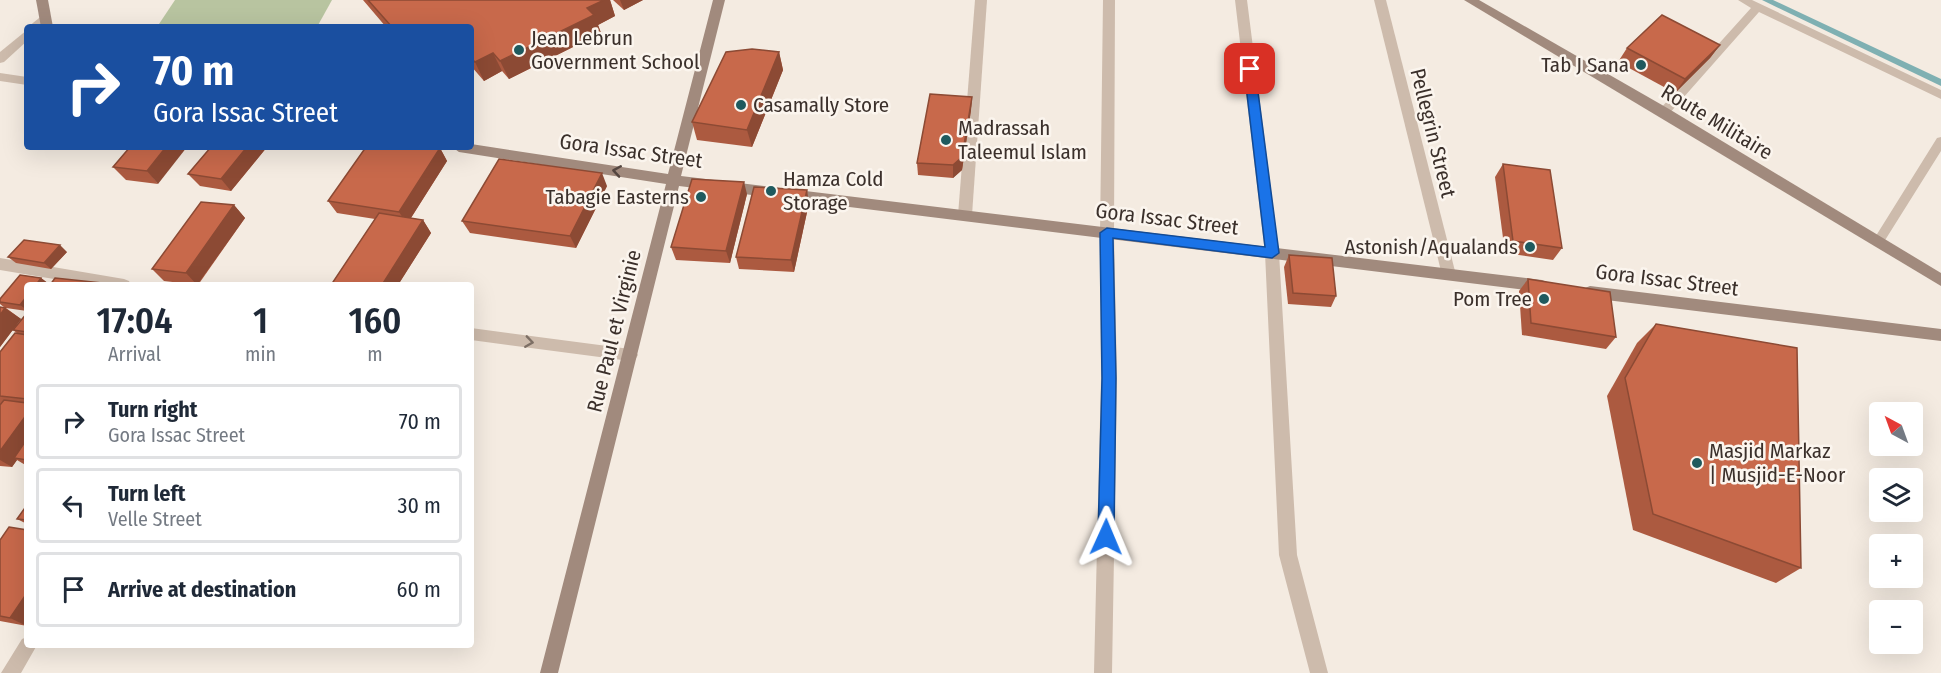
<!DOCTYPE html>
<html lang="en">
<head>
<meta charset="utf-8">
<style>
  body { margin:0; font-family:"Fira Sans Condensed",sans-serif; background:#f6f6f7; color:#1f2937; height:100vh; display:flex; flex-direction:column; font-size:22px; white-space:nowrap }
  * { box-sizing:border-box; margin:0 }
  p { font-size:20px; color:#747a83 }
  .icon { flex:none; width:33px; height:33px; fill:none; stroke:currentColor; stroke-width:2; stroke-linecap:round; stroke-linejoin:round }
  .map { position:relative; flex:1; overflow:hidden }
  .side { position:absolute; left:24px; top:282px; width:450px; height:366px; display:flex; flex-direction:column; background:#fff; border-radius:6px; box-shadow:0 6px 24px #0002 }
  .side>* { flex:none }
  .guide { position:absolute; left:24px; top:24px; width:450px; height:126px; border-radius:6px; box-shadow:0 6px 24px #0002; background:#1a4fa0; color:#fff; overflow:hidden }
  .needle { width:39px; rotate:319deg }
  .controls { position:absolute; left:1869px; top:402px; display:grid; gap:12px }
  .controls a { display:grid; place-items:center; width:54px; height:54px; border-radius:6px; background:#fff; box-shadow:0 6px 24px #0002; font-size:30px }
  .pin { position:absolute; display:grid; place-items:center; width:51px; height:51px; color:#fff; margin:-26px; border-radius:12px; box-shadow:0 3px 9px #0006 }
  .me { position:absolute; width:66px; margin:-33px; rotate:1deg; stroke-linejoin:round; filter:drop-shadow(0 0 4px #0008) }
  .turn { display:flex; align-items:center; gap:21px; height:126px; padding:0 30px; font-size:27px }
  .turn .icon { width:78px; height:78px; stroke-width:2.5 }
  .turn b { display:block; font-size:42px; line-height:51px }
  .eta { display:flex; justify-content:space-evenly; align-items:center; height:102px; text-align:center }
  .eta b { font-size:36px; font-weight:600; line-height:42px }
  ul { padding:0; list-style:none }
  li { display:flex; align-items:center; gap:18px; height:75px; margin:0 12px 9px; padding:0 18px; border:3px solid #e0e1e3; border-radius:6px }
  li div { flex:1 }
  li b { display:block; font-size:22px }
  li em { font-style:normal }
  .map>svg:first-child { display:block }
  .green { fill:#b8c4a0 }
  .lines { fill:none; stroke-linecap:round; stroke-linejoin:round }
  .stream { fill:#7fb0b2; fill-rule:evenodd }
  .lane { fill:#cdbbac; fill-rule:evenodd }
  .street { fill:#cdbbac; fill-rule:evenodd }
  .secondary { fill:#a18a7d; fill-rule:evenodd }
  .wall { fill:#ac5a40 }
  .shaded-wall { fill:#8c4a34 }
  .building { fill:#c8694b; stroke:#8c4a34; stroke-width:1.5 }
  .oneway { stroke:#544640 }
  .oneway2 { stroke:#7d6f65 }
  .route { fill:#1a73e8; stroke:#114b97; stroke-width:1.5 }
  .poi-dot { fill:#1f5a5e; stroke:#fbf5ee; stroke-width:2 }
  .labels { text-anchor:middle; stroke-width:5; stroke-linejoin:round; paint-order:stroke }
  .poi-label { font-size:21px; fill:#3b302b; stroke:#fbf5ee; text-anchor:start }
  .street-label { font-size:21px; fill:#3b302b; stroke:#fbf5ee }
</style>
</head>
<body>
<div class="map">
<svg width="1941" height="673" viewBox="0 0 1941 673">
  <rect width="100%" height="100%" fill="#f4ebe1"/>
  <polygon class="green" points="175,0 332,0 317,27 157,27"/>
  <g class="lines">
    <polygon class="stream" points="1762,0 1773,0 1941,79 1941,86"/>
    <g class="lane">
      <polygon points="1738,0 1752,0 1941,90 1941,99 1759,12 1668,115 1660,115 1658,112 1660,109 1751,8"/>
      <polygon points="1941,137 1941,151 1882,245 1874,245 1872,242 1874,239 1937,138"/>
    </g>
    <g class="street">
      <polygon points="975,0 987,0 972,215 965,220 958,215"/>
      <polygon points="1103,0 1115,0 1114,233 1117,378 1112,673 1094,673 1101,378 1100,233"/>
      <polygon points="1235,0 1247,0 1279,253 1297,555 1328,673 1310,673 1279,555 1265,253"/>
      <polygon points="1374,0 1386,0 1456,275 1454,279 1444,279 1442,275"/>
      <polygon points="44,14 50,18 41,27 28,27"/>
      <polygon points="27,30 27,41 4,62 0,63 0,52"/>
      <polygon points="0,73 27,77 27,85 0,81"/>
      <polygon points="0,258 124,279 129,281 131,285 90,285 0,270"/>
      <polygon points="471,328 630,349 635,350 638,355 635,360 630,361 471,340"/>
      <polygon points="27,637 27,645 37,645 21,673 1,673 22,639"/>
    </g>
    <g class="secondary">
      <polygon points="36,0 48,0 53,27 41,27"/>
      <polygon points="713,0 725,0 681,176 1542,280 1547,282 1549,286 1547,290 1542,292 679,186 558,673 540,673 666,184 459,152 452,147 471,147 471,144 668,174"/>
      <polygon points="1464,0 1479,0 1669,109 1941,273 1941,286"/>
      <polygon points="1590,286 1941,329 1941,341 1590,298 1585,296 1583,292 1585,288"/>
    </g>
  </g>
  <g class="wall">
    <polygon points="363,0 610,0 615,16 598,25 601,33 509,79 502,71 484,81 471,66 471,27 386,27"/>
    <polygon points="613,0 643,0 624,10"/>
    <polygon points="1720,45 1710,58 1675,93 1618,62 1627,48"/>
    <polygon points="779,52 783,70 752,147 697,140 692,122"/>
    <polygon points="972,97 971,110 962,170 953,178 918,175 917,163"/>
    <polygon points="130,147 158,184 126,180 113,167"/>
    <polygon points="211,147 267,147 231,191 200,186 188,174"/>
    <polygon points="440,148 447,161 411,218 423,220 431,233 398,285 331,285 375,219 337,213 328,201"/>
    <polygon points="1503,164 1562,248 1553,260 1505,253 1495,177"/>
    <polygon points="607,186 576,248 470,233 462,221"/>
    <polygon points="747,194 730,263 676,260 671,247"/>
    <polygon points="809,203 794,272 739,269 736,257"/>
    <polygon points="234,205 245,218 198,285 164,281 152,269"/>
    <polygon points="67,252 51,269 16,263 8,257"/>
    <polygon points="1289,255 1336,296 1331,307 1288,304 1284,267"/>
    <polygon points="20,275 41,278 49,284 27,285 27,311 6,308 21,319 0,347 0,307 5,308 0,304 0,299"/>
    <polygon points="1528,279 1616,337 1606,349 1522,335 1519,291"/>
    <polygon points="27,313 27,466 17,460 12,467 0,466 0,405 1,404 0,404 0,352 18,334 13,330"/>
    <polygon points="1656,324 1801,568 1776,583 1633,530 1607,396 1637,343"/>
    <polygon points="27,505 27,524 17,519"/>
    <polygon points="27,530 27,626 0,621 0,540"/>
  </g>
  <g class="shaded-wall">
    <polygon points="601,0 610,0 615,16 598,25 601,33 509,79 500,61"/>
    <polygon points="620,0 643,0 624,10"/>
    <polygon points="1720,45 1710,58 1675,93 1685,79"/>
    <polygon points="779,52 783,70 752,147 747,130"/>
    <polygon points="493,53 502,71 484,81 475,62"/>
    <polygon points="972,97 971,110 962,170 953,178 953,165"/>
    <polygon points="166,147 187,147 158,184 147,171"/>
    <polygon points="247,147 267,147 231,191 221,179"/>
    <polygon points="440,148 447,161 407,224 399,212"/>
    <polygon points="602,173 607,186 576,248 570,236"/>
    <polygon points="744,182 747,194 730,263 726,251"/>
    <polygon points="807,190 809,203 794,272 791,260"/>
    <polygon points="234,205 245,218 197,285 186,273"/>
    <polygon points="423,220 431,233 398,285 382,285"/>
    <polygon points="60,245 67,252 51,269 44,263"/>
    <polygon points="41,278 49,284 48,285 36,285"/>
    <polygon points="27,296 27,310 20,305"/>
    <polygon points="5,308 21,319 0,347 0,315"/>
    <polygon points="27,414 27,447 14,458 17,460 12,467 0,460 0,451"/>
    <polygon points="27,593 27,626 10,618"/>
  </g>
  <g class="building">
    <polygon points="368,0 604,0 587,8 594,15 500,61 493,53 475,62 471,58 471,27 392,27"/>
    <polygon points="1662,15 1720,45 1685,79 1627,48"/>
    <polygon points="752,49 779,52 747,130 692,122 726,52"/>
    <polygon points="930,94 972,97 962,157 953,165 917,163"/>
    <polygon points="130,147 166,147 147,171 113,167"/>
    <polygon points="211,147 247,147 221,179 188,174"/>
    <polygon points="366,147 429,147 440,148 399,212 328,201"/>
    <polygon points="499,159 602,173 570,236 462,221"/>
    <polygon points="1503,164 1550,170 1562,248 1513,241"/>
    <polygon points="692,179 744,182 726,251 671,247"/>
    <polygon points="754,187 807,190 791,260 736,257"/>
    <polygon points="201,202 234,205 186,273 152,269"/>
    <polygon points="379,213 423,220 382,285 331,285"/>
    <polygon points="24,240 60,245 44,263 8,257"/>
    <polygon points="1289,255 1332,258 1336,296 1293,293"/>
    <polygon points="20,275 41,278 36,285 27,285 27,296 20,305 0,302 0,299"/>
    <polygon points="55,278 121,285 50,285"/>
    <polygon points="1528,279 1610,292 1616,337 1531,323"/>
    <polygon points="0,307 5,308 0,315"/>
    <polygon points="27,313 27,332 13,330"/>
    <polygon points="1656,324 1797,348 1801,568 1653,514 1625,378"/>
    <polygon points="15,333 27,335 27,399 0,396 0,352"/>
    <polygon points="4,400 27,403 27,414 0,451 0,405"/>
    <polygon points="27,439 27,460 14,458"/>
    <polygon points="27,505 27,520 17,519"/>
    <polygon points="9,527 27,530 27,593 10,618 0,616 0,540"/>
  </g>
  <defs><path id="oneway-chevron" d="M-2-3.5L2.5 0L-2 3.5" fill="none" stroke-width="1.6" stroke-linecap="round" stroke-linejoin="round" transform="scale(1.5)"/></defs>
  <use class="oneway" href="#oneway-chevron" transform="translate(617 171) rotate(-171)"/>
  <use class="oneway2" href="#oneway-chevron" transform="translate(529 342) rotate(8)"/>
  <polygon class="route" points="1250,65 1255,69 1279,253 1272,258 1113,238 1116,378 1114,537 1112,542 1106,544 1101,542 1098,537 1102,378 1100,233 1107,228 1265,247 1244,69"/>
  <g class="poi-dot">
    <circle cx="519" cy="50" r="6"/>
    <circle cx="1641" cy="65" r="6"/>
    <circle cx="741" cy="105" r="6"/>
    <circle cx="946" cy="140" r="6"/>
    <circle cx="771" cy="191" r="6"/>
    <circle cx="701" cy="197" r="6"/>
    <circle cx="1530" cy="247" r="6"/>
    <circle cx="1544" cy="299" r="6"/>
    <circle cx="1697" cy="463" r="6"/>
  </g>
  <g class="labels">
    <g class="poi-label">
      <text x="531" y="45">Jean Lebrun<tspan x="531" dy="24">Government School</tspan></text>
      <text x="1629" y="72" text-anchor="end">Tab J Sana</text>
      <text x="753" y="112">Casamally Store</text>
      <text x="958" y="135">Madrassah<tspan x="958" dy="24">Taleemul Islam</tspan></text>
      <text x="783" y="186">Hamza Cold<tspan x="783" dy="24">Storage</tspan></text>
      <text x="689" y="204" text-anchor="end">Tabagie Easterns</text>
      <text x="1518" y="254" text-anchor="end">Astonish/Aqualands</text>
      <text x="1532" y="306" text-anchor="end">Pom Tree</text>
      <text x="1709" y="458">Masjid Markaz<tspan x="1709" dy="24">| Musjid-E-Noor</tspan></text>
    </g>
    <g class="street-label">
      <text transform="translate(1717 122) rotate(31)" y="7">Route Militaire</text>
      <text transform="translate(1433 133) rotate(76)" y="7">Pellegrin Street</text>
      <text transform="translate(631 151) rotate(8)" y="7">Gora Issac Street</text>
      <text transform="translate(1167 219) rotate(7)" y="7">Gora Issac Street</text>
      <text transform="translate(1667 280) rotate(7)" y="7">Gora Issac Street</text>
      <text transform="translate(614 331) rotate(-76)" y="7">Rue Paul et Virginie</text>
    </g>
  </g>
</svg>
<div class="controls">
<a><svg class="needle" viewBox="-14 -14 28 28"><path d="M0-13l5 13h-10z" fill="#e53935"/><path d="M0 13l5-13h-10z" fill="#747a83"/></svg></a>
<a><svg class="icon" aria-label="layers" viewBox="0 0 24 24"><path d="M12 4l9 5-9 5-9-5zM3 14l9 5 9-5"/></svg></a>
<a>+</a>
<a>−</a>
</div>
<div class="pin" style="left:1250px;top:69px;background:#d93025"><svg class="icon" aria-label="arrive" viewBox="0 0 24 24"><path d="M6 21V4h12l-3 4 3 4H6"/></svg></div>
<svg class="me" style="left:1106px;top:537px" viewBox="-20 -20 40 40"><path d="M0-17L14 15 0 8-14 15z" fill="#1a73e8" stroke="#fff" stroke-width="4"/></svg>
<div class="guide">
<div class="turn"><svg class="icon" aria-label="right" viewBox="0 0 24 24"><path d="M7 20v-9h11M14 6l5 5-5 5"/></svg><div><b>70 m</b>Gora Issac Street</div></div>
</div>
<section class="side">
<div class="eta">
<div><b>17:04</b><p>Arrival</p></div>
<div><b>1</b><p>min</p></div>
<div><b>160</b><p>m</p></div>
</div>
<ul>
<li><svg class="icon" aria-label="right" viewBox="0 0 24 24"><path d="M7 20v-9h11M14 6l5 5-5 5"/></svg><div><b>Turn right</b><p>Gora Issac Street</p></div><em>70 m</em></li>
<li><svg class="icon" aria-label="left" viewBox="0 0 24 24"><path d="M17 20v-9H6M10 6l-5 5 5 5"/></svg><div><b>Turn left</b><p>Velle Street</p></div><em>30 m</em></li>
<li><svg class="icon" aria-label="arrive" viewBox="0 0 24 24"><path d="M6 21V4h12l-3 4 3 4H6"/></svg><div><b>Arrive at destination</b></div><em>60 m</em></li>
</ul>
</section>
</div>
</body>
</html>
